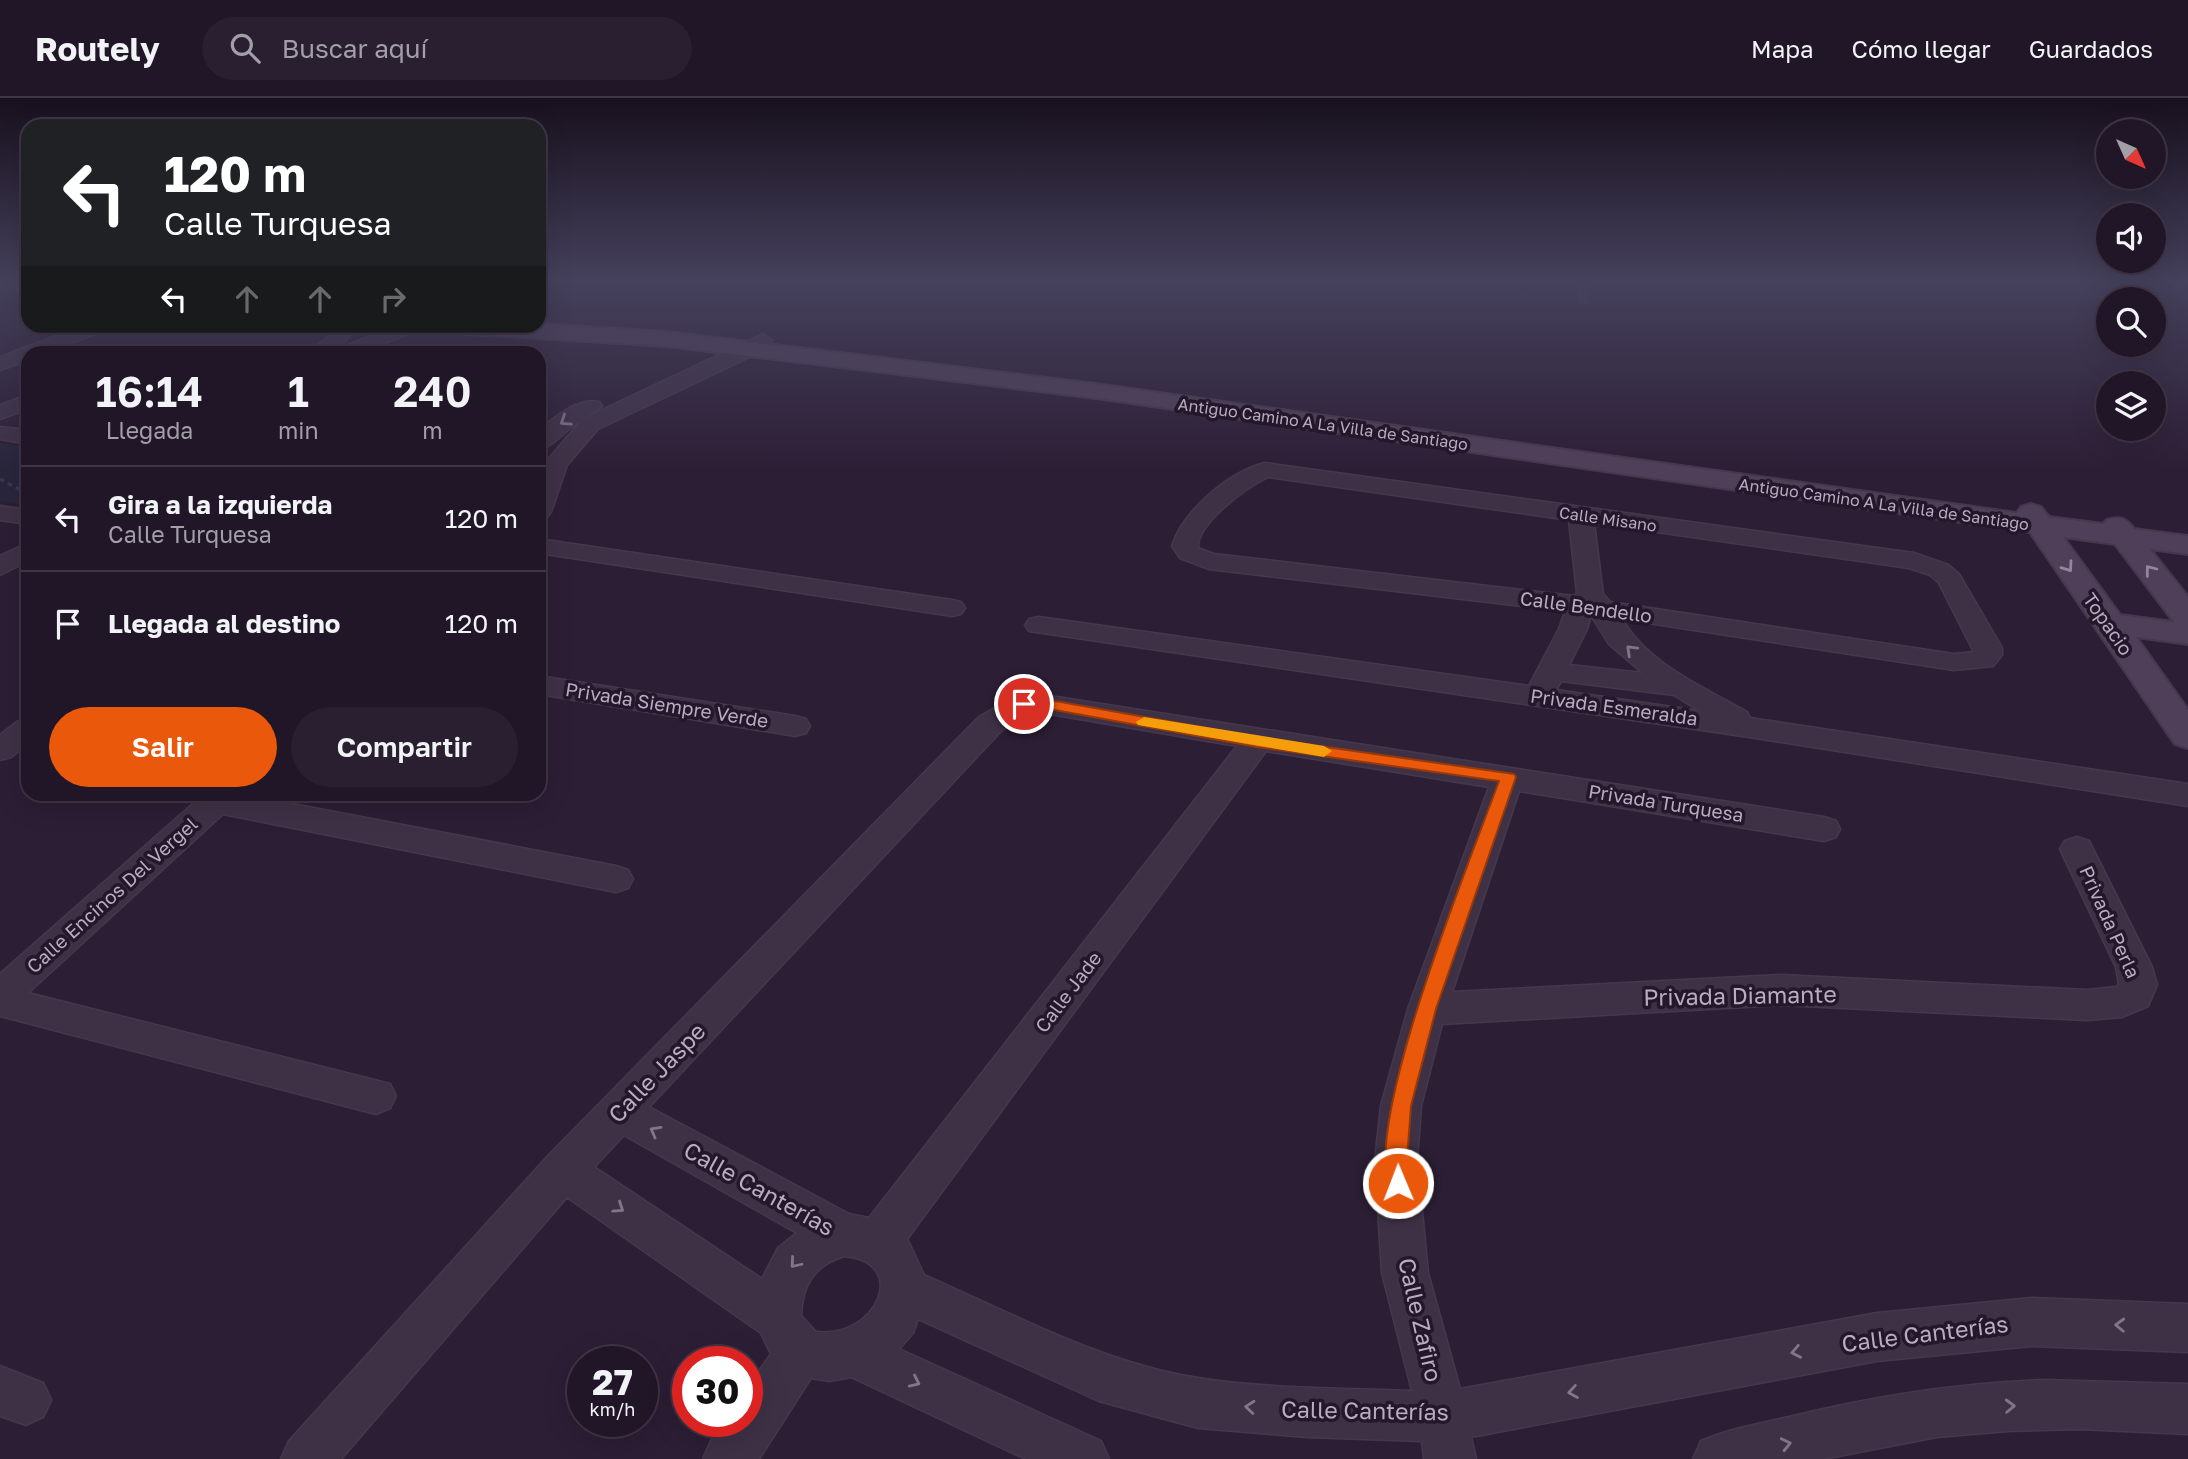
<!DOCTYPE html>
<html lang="es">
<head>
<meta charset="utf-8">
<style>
  body { margin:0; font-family:"Golos Text",sans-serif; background:#291f30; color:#f1f3f6; height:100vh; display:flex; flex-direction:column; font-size:26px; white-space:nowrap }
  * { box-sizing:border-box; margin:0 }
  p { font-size:23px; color:#a29fa8 }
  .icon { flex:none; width:38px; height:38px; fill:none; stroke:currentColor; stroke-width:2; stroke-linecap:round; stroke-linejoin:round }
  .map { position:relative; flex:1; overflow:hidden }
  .drawer { position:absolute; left:21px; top:248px; width:525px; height:455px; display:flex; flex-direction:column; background:#211628; border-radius:21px; box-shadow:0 7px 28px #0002,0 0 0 2px #3e3545 }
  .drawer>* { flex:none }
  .top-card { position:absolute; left:21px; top:21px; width:525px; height:214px; border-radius:21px; box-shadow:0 7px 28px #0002,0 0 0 2px #3e3545; background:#202124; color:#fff; overflow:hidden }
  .needle { width:46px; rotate:135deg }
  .tools { position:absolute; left:2096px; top:21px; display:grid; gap:14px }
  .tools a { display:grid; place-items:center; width:70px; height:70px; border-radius:50%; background:#211628; box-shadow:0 7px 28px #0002,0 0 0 2px #3e3545; font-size:35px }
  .speed { position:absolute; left:567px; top:1248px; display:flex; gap:14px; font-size:35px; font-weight:700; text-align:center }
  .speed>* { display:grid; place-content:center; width:91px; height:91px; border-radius:50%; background:#211628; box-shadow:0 7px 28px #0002,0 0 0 2px #3e3545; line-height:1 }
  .speed small { font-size:18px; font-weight:400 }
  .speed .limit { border:10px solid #d22; background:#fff; color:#111 }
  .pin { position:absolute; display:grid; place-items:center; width:60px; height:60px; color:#fff; margin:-30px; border:4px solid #fff; border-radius:50%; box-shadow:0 2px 7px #0007 }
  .me { position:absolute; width:77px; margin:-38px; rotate:359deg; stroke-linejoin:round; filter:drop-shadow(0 0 5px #0008) }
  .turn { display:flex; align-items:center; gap:24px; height:147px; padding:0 28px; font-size:32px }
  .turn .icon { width:91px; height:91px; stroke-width:2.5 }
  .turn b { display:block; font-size:49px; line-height:60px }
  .lanes { display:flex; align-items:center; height:66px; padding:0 28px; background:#0003; justify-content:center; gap:35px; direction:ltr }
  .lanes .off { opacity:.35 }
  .eta { display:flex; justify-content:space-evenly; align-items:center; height:119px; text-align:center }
  .eta b { font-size:42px; font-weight:600; line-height:49px }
  .primary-button { display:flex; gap:14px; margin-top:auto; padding:14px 28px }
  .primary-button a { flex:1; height:80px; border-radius:42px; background:#ea580c; color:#fff; font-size:28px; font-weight:600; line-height:80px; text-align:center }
  .primary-button a+a { background:#291f30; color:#f1f3f6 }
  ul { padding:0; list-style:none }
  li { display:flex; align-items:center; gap:21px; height:105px; padding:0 28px; border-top:2px solid #3e3545 }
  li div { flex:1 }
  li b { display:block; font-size:26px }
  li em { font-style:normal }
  header { display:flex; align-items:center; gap:42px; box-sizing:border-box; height:98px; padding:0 35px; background:#211628; border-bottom:2px solid #3e3545 }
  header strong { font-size:33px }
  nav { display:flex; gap:38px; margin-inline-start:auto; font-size:24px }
  .search { width:490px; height:63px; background:#291f30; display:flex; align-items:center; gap:18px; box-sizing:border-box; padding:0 24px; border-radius:38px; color:#a29fa8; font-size:26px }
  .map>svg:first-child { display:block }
  .green { fill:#29263c }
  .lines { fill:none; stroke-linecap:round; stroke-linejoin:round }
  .lane-casing { stroke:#45384c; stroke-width:3 }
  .street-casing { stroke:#45384c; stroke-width:3 }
  .secondary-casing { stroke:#45384c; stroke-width:4 }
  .path { stroke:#3b384f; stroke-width:3.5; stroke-dasharray:4.5 4.5; stroke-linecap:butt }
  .lane { fill:#3e3146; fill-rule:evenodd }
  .street { fill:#3e3146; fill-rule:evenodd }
  .secondary { fill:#503f59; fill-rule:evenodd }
  .oneway { stroke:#83748b }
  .oneway2 { stroke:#96859e }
  .route { fill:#ea580c; stroke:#983908; stroke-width:2 }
  .slow { fill:#f59e0b }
  .labels { text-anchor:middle; stroke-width:7; stroke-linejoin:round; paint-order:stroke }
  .far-street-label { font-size:16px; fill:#bbaac3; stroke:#23172a }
  .street-label { font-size:19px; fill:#bbaac3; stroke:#23172a }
  .near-street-label { font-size:23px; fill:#bbaac3; stroke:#23172a }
</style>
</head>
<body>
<header>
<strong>Routely</strong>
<div class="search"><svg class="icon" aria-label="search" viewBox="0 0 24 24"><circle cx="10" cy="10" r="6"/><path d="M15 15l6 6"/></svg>Buscar aquí</div>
<nav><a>Mapa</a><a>Cómo llegar</a><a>Guardados</a></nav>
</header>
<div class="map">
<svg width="2188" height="1361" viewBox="0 0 2188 1361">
  <rect width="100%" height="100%" fill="#2c1e35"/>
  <polygon class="green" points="0,345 28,349 28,407 0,403"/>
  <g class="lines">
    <g class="lane-casing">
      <polygon id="lane" points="1578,181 1586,181 1587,205 1580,203"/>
    </g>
    <g class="street-casing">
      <g id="street">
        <polygon points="0,181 28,184 28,195 0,187"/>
        <polygon points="82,228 106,228 104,232 44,256 28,256 28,262 0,272 0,259"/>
        <path d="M338,228H357C340,252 335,256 306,256L327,240Z"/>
        <polygon points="394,228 418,228 416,232 361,256 335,256 337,252"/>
        <path d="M763,236L772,242L758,255L598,331L567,367L551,414L547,419L539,421V381L545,365L582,322C568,329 554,348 539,352V333C553,320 579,299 599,304L602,308L583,321Z"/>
        <polygon points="28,297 28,311 0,321 0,307"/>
        <polygon points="0,329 28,332 28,346 0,341"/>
        <path d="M1265,365L1914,455L1948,467L1959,476L2002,550V557L1993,568L1954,572L1622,521C1648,566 1703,589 1747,614L1750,620L2188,686V708L1749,639L1029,533L1025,527L1029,521L1039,519L1529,588L1559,531L1565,513L1209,471L1180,460L1172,448C1183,413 1229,374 1265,365ZM1268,379L1569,422L1577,495L1574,498L1214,456L1198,450C1196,426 1247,389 1268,379ZM1594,425L1909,470L1930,477L1939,485L1974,554L1954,556L1610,504L1603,496ZM1591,517L1609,546L1643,575L1569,567L1587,531ZM1561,583L1674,597L1700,613L1556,592Z"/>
        <polygon points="0,408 28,412 28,426 0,422"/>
        <polygon points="539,441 952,502 961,504 965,510 961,516 952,518 539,455"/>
        <polygon points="28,445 28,463 0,477 0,458"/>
        <polygon points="539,578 795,618 806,621 810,628 806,635 795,638 539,596"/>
        <path d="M1044,597L1824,719L1836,723L1840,731L1836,739L1824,743L1519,693L1452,894L1782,877L2087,892L2116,889L2119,887L2116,869L2060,751L2065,743L2077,739L2089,743L2152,869L2157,887L2148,908L2122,919L2087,922L1782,907L1442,926L1421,1008L1417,1062L1428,1175L1460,1291L1877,1215L2032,1200L2188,1206V1254L2032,1248L1877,1263L1471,1339L1476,1361H1424L1422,1343L1308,1339L1198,1330L1099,1303L918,1221L913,1235L899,1251L1101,1343L1109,1361H1026L851,1279L829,1283L811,1280L759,1361H703L711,1343L725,1323H747V1290L771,1256L761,1235L567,1099L341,1361H281L289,1343L548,1058L979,619L1005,604ZM1044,615L1237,648L869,1120L849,1116L649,1009L1001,633L1026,617ZM1266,653L1489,689L1408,911L1381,1008L1375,1062L1382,1175L1412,1293C1342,1290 1267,1291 1198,1280C1102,1265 1013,1216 924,1177L907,1141ZM624,1037L797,1135L778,1150L762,1181L594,1069ZM844,1158C911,1164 877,1241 816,1234L801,1218C802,1188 813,1168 844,1158Z"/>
        <polygon points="28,621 28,646 11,659 0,662 0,637 17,624"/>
        <polygon points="204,696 241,696 616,768 628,772 633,781 628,790 616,794 223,716 28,895 390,986 396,998 390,1010 376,1016 0,918 0,876"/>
        <polygon points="0,1268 43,1285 51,1302 43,1319 26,1327 0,1318"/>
        <path d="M2044,1282L2188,1286V1336L2080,1331L2008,1333L1937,1339L1823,1361H1693L1701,1343C1729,1331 1759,1326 1789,1319C1874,1298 1957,1285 2044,1282Z"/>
      </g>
    </g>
    <g class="secondary-casing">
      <path id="secondary" d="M539,226L666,234L1096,286L2017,415L2021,409L2031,406L2041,409L2049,419L2103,426L2107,422C2120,418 2126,420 2134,431L2188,438V456L2150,451L2188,499V546L2136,539L2188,612V650L2175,646L2030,434L1096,300L666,248L455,235L447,233L444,228ZM2063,439L2115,446L2174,524L2120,517Z"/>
    </g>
    <polyline class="path" points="0,381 28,396"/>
    <use href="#lane" class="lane"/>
    <use href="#street" class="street"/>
    <use href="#secondary" class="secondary"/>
  </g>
  <defs><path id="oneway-chevron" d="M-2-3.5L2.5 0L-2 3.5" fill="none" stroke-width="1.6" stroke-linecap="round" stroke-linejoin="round" transform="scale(1.75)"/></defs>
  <g class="oneway">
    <use href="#oneway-chevron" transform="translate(565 323) rotate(146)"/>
    <use href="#oneway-chevron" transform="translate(1631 552) rotate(-136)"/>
    <use href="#oneway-chevron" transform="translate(655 1033) rotate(-151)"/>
    <use href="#oneway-chevron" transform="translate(619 1110) rotate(34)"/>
    <use href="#oneway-chevron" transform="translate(795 1165) rotate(130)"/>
    <use href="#oneway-chevron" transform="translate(2120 1227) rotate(-178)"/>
    <use href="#oneway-chevron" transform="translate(1796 1254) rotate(169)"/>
    <use href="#oneway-chevron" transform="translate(915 1284) rotate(25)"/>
    <use href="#oneway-chevron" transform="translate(1573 1294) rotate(170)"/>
    <use href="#oneway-chevron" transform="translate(2010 1308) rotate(-2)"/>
    <use href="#oneway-chevron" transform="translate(1250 1309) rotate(-175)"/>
    <use href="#oneway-chevron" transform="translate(1786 1346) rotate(-13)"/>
  </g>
  <g class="oneway2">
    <use href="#oneway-chevron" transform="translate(2068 469) rotate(55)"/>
    <use href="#oneway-chevron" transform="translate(2150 472) rotate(-128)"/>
  </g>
  <linearGradient id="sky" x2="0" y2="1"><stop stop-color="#18101d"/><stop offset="0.49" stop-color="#45415c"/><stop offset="1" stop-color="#45415c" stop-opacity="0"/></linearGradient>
  <rect width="2188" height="372" fill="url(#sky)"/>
  <path class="route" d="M1044,601L1257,639L1514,676L1516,679L1436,911L1411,1008L1407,1062L1409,1085L1406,1092L1398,1095L1390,1092C1361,1027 1472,758 1499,683L1257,649L1044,610L1024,611L1016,606L1024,602Z"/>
  <polygon class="slow" points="1144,619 1324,648 1332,653 1324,659 1138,627 1136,624"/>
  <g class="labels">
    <g class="far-street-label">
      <text transform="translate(1323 326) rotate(8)" y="6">Antiguo Camino A La Villa de Santiago</text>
      <text transform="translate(1884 406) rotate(8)" y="6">Antiguo Camino A La Villa de Santiago</text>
      <text transform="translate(1608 421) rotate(8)" y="6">Calle Misano</text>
    </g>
    <g class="street-label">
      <text transform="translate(1586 509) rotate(8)" y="7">Calle Bendello</text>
      <text transform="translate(2108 526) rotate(55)" y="7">Topacio</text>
      <text transform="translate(667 607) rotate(9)" y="7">Privada Siempre Verde</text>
      <text transform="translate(1614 609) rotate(8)" y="7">Privada Esmeralda</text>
      <text transform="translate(1666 705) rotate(9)" y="7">Privada Turquesa</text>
      <text transform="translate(112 797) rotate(-42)" y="7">Calle Encinos Del Vergel</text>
      <text transform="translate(2110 824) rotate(66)" y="7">Privada Perla</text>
      <text transform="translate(1068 894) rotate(-53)" y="7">Calle Jade</text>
    </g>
    <g class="near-street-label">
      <text transform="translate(1740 898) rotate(-1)" y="8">Privada Diamante</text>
      <text transform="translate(657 975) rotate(-46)" y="8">Calle Jaspe</text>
      <text transform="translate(759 1091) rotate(29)" y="8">Calle Canterías</text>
      <text transform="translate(1420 1222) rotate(77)" y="8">Calle Zafiro</text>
      <text transform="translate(1925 1236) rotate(-7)" y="8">Calle Canterías</text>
      <text transform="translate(1365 1313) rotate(1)" y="8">Calle Canterías</text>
    </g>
  </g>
</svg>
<div class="tools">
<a><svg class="needle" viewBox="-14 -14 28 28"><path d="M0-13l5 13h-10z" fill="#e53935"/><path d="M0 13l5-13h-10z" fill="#a29fa8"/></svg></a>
<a><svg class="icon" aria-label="sound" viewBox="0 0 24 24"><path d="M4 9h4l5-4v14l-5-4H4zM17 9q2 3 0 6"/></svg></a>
<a><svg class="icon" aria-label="search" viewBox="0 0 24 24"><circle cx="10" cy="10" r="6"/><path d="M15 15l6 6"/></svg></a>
<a><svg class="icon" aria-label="layers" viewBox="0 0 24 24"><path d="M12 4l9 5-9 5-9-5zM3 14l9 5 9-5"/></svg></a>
</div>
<div class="speed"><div>27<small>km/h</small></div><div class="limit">30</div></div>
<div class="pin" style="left:1024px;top:606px;background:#d93025"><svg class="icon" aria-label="arrive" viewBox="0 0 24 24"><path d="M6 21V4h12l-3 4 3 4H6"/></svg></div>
<svg class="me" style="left:1398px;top:1085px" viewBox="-20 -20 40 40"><circle r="17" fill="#ea580c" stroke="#fff" stroke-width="3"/><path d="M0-11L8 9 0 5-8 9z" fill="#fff"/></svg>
<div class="top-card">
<div class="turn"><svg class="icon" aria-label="left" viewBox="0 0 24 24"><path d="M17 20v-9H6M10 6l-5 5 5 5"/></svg><div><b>120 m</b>Calle Turquesa</div></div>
<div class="lanes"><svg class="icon" aria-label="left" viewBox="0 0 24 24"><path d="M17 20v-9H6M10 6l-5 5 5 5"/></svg><svg class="icon off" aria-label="ahead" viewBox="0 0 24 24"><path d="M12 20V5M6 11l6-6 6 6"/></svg><svg class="icon off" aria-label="ahead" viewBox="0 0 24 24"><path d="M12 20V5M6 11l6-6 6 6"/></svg><svg class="icon off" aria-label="right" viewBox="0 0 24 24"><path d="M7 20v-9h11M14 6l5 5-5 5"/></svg></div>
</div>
<section class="drawer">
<div class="eta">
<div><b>16:14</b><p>Llegada</p></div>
<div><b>1</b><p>min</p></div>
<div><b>240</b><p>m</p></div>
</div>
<ul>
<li><svg class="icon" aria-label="left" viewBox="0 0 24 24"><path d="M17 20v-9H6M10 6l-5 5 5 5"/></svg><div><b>Gira a la izquierda</b><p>Calle Turquesa</p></div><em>120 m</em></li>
<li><svg class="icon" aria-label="arrive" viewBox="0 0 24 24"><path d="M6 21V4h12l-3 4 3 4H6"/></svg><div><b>Llegada al destino</b></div><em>120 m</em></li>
</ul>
<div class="primary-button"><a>Salir</a><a>Compartir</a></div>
</section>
</div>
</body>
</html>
